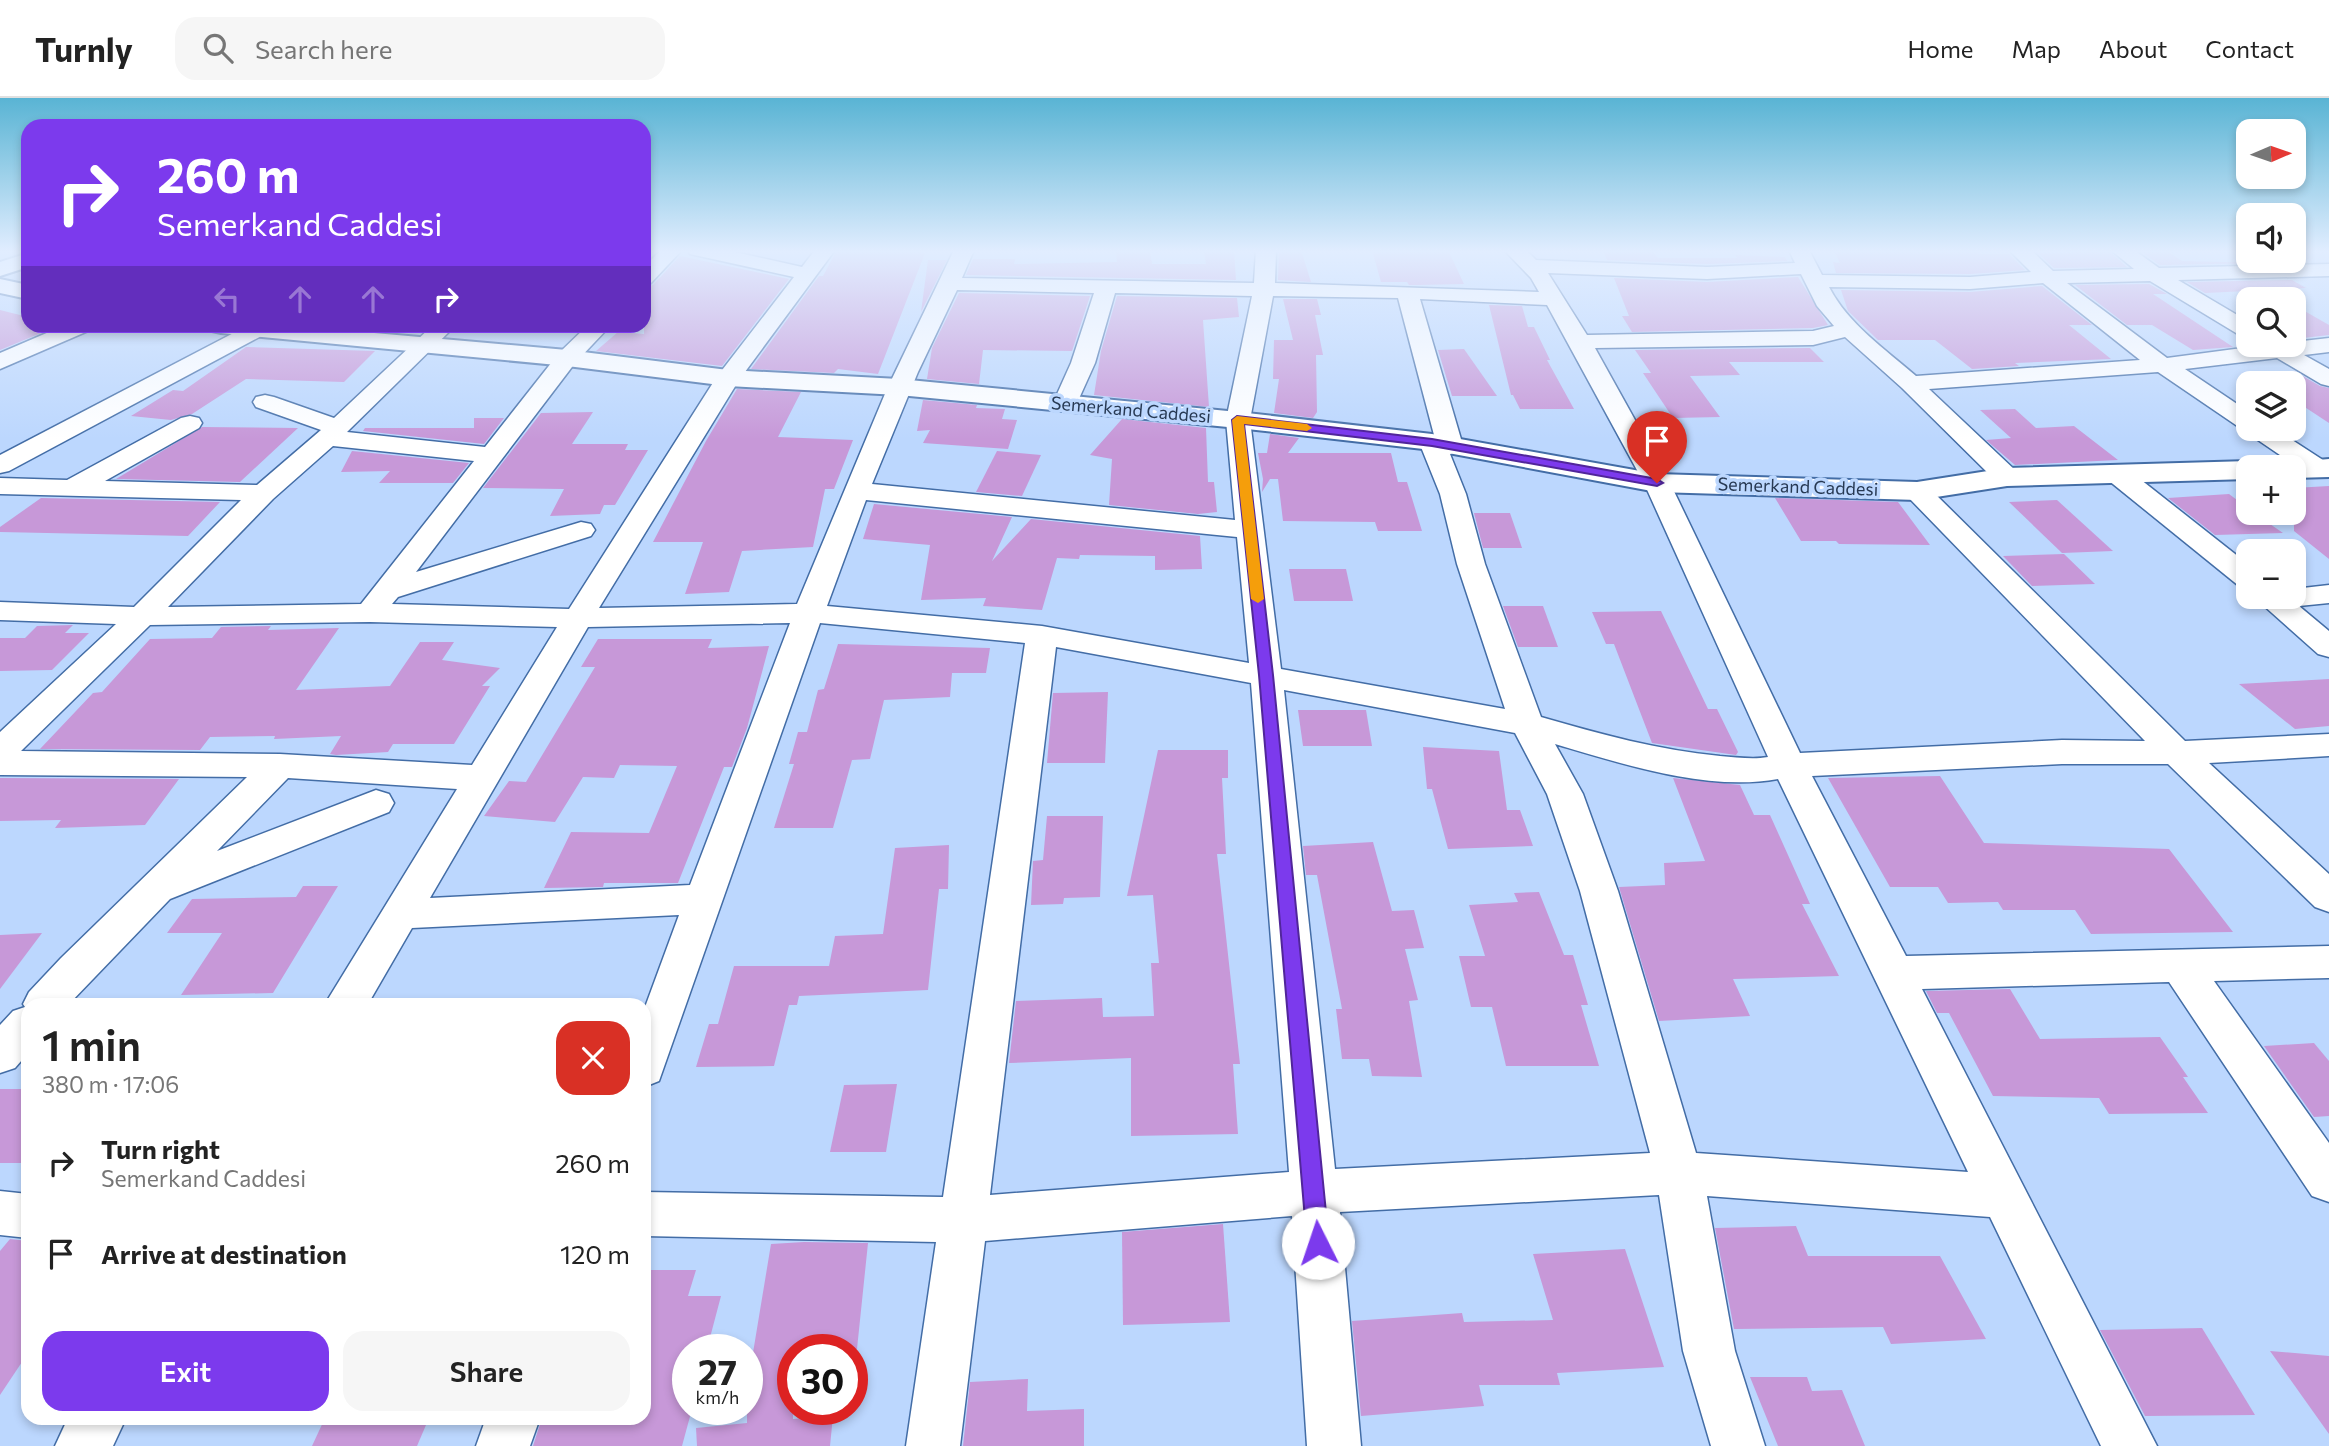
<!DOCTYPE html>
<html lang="en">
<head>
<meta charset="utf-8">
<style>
  body { margin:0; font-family:Commissioner,sans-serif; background:#f6f6f6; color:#222; height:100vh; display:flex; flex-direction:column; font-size:26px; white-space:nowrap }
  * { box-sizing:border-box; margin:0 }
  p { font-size:23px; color:#767676 }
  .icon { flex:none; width:38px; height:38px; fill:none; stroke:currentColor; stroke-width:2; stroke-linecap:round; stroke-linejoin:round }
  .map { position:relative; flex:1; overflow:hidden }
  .sheet { position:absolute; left:21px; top:900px; width:630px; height:427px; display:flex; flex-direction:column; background:#fff; border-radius:21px; box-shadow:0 4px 10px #0003 }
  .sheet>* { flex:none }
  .hud { position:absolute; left:21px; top:21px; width:630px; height:214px; border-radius:21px; box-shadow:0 4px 10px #0003; background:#7c3aed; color:#fff; overflow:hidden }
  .needle { width:46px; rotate:88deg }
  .tools { position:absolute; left:2236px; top:21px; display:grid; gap:14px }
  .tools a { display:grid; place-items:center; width:70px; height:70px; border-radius:14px; background:#fff; box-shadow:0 4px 10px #0003; font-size:35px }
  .speed { position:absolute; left:672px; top:1236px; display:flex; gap:14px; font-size:35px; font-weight:700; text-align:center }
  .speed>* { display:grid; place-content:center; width:91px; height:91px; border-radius:50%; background:#fff; box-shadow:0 4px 10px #0003; line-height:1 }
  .speed small { font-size:18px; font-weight:400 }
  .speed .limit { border:10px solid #d22; background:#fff; color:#111 }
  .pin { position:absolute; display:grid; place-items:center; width:60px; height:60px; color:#fff; margin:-72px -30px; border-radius:50% 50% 50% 0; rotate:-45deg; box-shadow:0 0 7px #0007 }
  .pin .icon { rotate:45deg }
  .me { position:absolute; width:77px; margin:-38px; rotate:356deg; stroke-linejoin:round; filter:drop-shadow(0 0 5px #0008) }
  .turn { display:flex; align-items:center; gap:24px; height:147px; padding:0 21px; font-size:32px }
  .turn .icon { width:91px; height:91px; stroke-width:2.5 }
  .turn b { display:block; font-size:49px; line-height:60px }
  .lanes { display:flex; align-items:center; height:66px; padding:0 21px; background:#0003; justify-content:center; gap:35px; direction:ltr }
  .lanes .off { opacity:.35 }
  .round { display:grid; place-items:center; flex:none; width:74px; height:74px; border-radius:21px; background:#f6f6f6 }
  .overview { display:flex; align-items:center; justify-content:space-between; height:119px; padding:0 21px }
  h1 { font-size:42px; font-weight:600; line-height:52px }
  .button { display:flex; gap:14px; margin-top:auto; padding:14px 21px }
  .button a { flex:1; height:80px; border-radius:21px; background:#7c3aed; color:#fff; font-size:28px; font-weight:600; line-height:80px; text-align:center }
  .button a+a { background:#f6f6f6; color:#222 }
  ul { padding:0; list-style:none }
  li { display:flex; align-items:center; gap:21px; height:91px; padding:0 21px }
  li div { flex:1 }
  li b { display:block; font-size:26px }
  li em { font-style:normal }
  header { display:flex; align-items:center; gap:42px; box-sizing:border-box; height:98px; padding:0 35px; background:#fff; border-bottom:2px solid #e0e0e0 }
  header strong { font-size:33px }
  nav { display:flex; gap:38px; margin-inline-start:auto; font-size:24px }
  .search { width:490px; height:63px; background:#f6f6f6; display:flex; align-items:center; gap:18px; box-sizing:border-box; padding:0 24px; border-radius:21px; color:#767676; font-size:26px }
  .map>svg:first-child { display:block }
  .building { fill:#c798d8 }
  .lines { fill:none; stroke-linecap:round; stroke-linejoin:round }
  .minor-casing { stroke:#436da6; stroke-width:3 }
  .tertiary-casing { stroke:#436da6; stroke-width:4 }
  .minor { fill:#fff; fill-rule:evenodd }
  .tertiary { fill:#fff; fill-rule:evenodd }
  .route { fill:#7c3aed; stroke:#51269a; stroke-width:2 }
  .slow { fill:#f59e0b }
  .labels { text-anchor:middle; stroke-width:7; stroke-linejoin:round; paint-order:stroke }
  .far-street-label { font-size:18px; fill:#273953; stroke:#bcd7fe }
</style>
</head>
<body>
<header>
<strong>Turnly</strong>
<div class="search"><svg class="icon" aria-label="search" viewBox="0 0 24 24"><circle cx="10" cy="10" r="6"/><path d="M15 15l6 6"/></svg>Search here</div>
<nav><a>Home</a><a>Map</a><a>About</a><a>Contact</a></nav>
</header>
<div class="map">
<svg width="2329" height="1348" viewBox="0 0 2329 1348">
  <rect width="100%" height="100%" fill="#bcd7fe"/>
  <g class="building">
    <polygon points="837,152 922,153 922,155 925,155 878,276 838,271 834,275 751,271 819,178 823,178"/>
    <polygon points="1116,152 1150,152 1152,166 1206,166 1204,152 1234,152 1236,182 966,177 973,161 1015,161 1014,166 1117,164"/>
    <polygon points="1279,152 1301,152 1311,184 1278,182"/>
    <polygon points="1372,152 1448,152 1464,186 1418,187 1409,187 1407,184 1381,184"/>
    <polygon points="1603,152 1651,152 1658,160 1737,160 1735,157 1785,159 1787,163 1707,166 1607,162"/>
    <polygon points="1834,152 1975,152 1979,156 2009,156 2025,172 1970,176 1836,175 1833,164 1840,165"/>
    <polygon points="2069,152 2108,152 2127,169 2054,170 2038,155 2073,155"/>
    <polygon points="2139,152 2166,152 2182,163 2265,165 2160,167"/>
    <polygon points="680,158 789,181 722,268 596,253 618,234 644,236 644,189 653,187"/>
    <polygon points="928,162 947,162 921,214"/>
    <polygon points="1798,179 1828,227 1813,230 1632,234 1622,218 1629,218 1614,180 1707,184"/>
    <polygon points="2292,182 2306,190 2205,195 2187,184"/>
    <polygon points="2149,186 2167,196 2153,196 2233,249 2193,252 2152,227 2127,227 2075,187"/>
    <polygon points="2042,188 2092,227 2069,227 2111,261 2015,265 2019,268 1972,271 1935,242 1878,242 1848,213 1841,192 1970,194"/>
    <polygon points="959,195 1090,198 1072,253 983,252 979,286 927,281 932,250"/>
    <polygon points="1117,198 1237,200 1239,219 1203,222 1209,309 1094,297 1101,253"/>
    <polygon points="1283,201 1317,201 1321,217 1315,217 1323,257 1316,257 1317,314 1313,320 1274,315 1279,281 1273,281 1274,242 1293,242"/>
    <polygon points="1489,207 1522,208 1528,229 1534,229 1550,262 1547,262 1574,311 1520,311 1513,297 1511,297"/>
    <polygon points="2294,207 2329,227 2329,237 2294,241"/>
    <polygon points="0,212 28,219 28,228 58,228 0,252"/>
    <polygon points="246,249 375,253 344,284 246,281 192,316 171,322 131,318 173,292 183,293"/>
    <polygon points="1810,250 1824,264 1729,264 1740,277 1690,278 1720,319 1673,320 1643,275 1651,275 1635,252"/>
    <polygon points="1464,251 1497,298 1452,298 1438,252"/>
    <polygon points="2294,273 2320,288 2329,290 2329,325 2294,302"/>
    <polygon points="737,291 801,294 778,339 853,342 834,391 825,391 813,449 742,453 729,494 685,496 703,444 653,444 706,343"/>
    <polygon points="923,302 977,307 976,310 1005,311 1002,321 1017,322 1008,351 923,345 930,332 917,333"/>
    <polygon points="2015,311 2036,330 2074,328 2118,362 2015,367 1986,342 2011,340 1980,312"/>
    <polygon points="593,314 572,346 628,346 625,352 648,352 615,407 604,407 600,416 550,418 564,391 483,390 541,315"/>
    <polygon points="474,320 504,320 484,346 363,333 365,330 474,330"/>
    <polygon points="1122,321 1206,330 1208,384 1214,384 1217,414 1198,416 1109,407 1112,361 1090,357"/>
    <polygon points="202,329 298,330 240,384 116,381"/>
    <polygon points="1270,336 1299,340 1288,355 1391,355 1398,384 1407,384 1422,433 1378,433 1375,424 1283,423 1278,381 1270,381 1262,394 1263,381 1258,355 1267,355"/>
    <polygon points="352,353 469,365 453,385 379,385 390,373 341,374"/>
    <polygon points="997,353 1041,357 1022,398 976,394"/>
    <polygon points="2329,388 2329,461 2294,433 2294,390"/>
    <polygon points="2229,396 2249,411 2249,415 2254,415 2283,435 2215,437 2168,400"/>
    <polygon points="41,400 220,404 188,438 0,434 0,429"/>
    <polygon points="1775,400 1898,404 1930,447 1839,446 1836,443 1801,443"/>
    <polygon points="2057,402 2113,453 2062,455 2009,404"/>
    <polygon points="874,406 1012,419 992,463 1031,421 1200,438 1202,471 1155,472 1155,458 1080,457 1079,461 1057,460 1042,512 983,508 986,500 921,502 930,447 863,441"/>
    <polygon points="1474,415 1510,415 1522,450 1483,450"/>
    <polygon points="2064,456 2095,486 2032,488 2003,458"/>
    <polygon points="1289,471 1346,471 1353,503 1294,503"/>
    <polygon points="1503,508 1543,508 1558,549 1518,549"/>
    <polygon points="1661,513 1708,611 1717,611 1738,654 1736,657 1652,645 1614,546 1606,546 1592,514"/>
    <polygon points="73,527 65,535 89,535 52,572 0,573 0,540 25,540 37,528"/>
    <polygon points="271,528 268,532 339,530 296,592 390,588 420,544 454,544 442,562 500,570 482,588 490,588 454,646 393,646 388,654 336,657 330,656 341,638 274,641 275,638 210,639 200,652 40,651 93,595 102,594 150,541 212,540 221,529"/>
    <polygon points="598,541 712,541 708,550 769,548 747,630 732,669 724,669 678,785 604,785 603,789 544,790 571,734 649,735 677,668 620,667 614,680 583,679 555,724 484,718 509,683 526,684 595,569 581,569"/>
    <polygon points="838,546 990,550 986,575 952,575 950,599 884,602 870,661 852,662 833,730 774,730 794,666 789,666 798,634 807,634 818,592 824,591"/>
    <polygon points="2329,581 2329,628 2295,631 2239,586"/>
    <polygon points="1108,594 1105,665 1047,665 1053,595"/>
    <polygon points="1298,612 1366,612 1372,648 1303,648"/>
    <polygon points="1423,649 1499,653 1507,712 1520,712 1533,748 1448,751 1432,691 1427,691"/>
    <polygon points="1158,652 1228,652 1228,680 1222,680 1226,756 1217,756 1240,966 1233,966 1238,1036 1131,1038 1131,960 1009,965 1016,903 1102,900 1103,919 1154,918 1151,865 1159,865 1153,797 1127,798"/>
    <polygon points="1940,678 1984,745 2169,751 2233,834 2091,836 2075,812 2003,812 1998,804 1948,805 1938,789 1890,789 1828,680"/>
    <polygon points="0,680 1,680 179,681 145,727 55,730 61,722 0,723"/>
    <polygon points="1673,680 1740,687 1754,717 1770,717 1810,806 1802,806 1839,878 1733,881 1750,918 1659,923 1619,789 1665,787 1664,765 1705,763"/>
    <polygon points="1047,718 1103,718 1100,799 1064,800 1063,806 1031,807 1033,763 1043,762"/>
    <polygon points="1373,744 1392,813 1414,812 1424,850 1405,851 1418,902 1409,903 1422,979 1372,978 1369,961 1342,961 1336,911 1342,911 1317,777 1306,777 1303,748"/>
    <polygon points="949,747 948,791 939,791 928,892 799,898 797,907 789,907 774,968 696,969 709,926 718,926 734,868 829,868 835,838 883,836 895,750"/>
    <polygon points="303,788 338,788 273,895 181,897 222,835 167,835 192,801 296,799"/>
    <polygon points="1539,794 1564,857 1573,857 1588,907 1581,907 1599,968 1506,968 1492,909 1471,909 1459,858 1485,858 1469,807 1518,804 1514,795"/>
    <polygon points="42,835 0,891 0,837"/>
    <polygon points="2010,891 2040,941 2160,939 2188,979 2183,979 2208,1015 2109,1016 2099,1000 1993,998 1949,915 1937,915 1926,893"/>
    <polygon points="2314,945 2329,963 2329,1018 2314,1019 2264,948"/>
    <polygon points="897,986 886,1054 830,1054 844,987"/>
    <rect x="0" y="991" width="28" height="74"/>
    <polygon points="1223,1126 1230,1224 1123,1227 1122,1134"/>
    <polygon points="1796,1128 1808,1158 1940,1158 1986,1241 1891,1246 1883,1229 1734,1231 1715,1130"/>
    <polygon points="10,1141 28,1143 28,1255 0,1297 0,1153"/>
    <polygon points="804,1144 868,1145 857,1251 793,1251 793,1321 833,1318 830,1348 697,1348 696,1330 747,1325 747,1291 771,1146"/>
    <polygon points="1625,1151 1664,1269 1557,1275 1560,1287 1479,1287 1484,1308 1361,1318 1352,1223 1462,1215 1464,1224 1553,1222 1533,1156"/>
    <polygon points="644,1172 696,1172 688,1198 721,1198 707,1251 688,1251 688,1311 692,1311 682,1348 533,1348 542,1320 644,1320"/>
    <polygon points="2202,1230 2255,1317 2145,1318 2100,1232"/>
    <polygon points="2270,1253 2329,1258 2329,1336"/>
    <polygon points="1750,1279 1807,1279 1812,1293 1842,1292 1865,1348 1778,1348"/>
    <polygon points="1028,1281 1027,1313 1084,1311 1084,1348 963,1348 970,1284"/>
    <polygon points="325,1320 429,1320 417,1348 312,1348"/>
  </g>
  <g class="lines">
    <g class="minor-casing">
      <g id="minor">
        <polygon points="661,152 682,152 651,185 644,187 644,169"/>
        <path d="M687,152H726L802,169L815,152H835L739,282L599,510L797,506L887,291L954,152H974L962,180L1254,185L1256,152H1276L1275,185L1539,194L1531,180L1504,152H1526L1536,162L1707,169L1795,165L1789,152H1809L1822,177L1970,179L2031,174L2009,152H2031L2053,173L2134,171L2111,152H2134L2159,170L2329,166V178L2178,182L2249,224V240L2241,238L2150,183L2067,185L2167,260L2265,247H2294V244L2329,240V254L2304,257L2329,271V288L2321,286L2277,260L2185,271L2249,314V331H2275L2326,364L2329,368L2326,376L2317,378L2308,376L2158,274L1929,291L2016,373L2020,379L2016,385L2007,387L1998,385L1902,290L1845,239L1813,247L1595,250L1670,385L1800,655L2062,642L2145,643L1908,399L1904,393L1908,387L1917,385L1926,387L2185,643L2329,636V658L2209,665L2329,776V814L2315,809L2168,666H2062L1812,678L1906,858L2329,848V880L2214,883L2329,1045V1104L2312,1098L2169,884L1922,891L2157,1348H2101L1990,1119L1707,1098L1735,1253L1765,1348H1711L1683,1253L1659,1097L1340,1114L1361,1348H1307L1292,1118L985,1143L960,1348H906L936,1144L644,1138V1094L943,1099L1025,545L820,525L659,983L644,989V912L679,817L412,830L368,906H325L457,691L288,680L217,753L376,692L389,696L394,705L389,714L170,801L69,906H28V955L15,970L0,975V927L13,913L25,909L23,906L29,894L61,860L247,679L0,677V634L116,526L0,522V504L134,509L241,402L0,396V380L67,382L181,320L190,318L199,320L202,325L199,330L105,383L257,387L321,332L256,309L253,304L256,299L265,297L274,299L334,320L432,228H455L347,334L485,349L559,255L587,228H610L575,265L416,474L581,424L591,426L595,432L591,438L398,499L392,506L569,511L716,280L794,179L690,156ZM1548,175L1707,181L1801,176L1817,208L1834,228L1813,233L1587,237ZM2043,185L2140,262L1916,278C1885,251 1848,226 1829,189L1970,191ZM957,192L1094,195L1071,265L1053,305L1056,310L1065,312L1074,310L1077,305L1095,265L1115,195L1252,198L1226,322L1235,422L872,386L918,274ZM1273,198L1398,200L1434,337L1423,339L1419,344L1440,396L1457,466L1505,611L1281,571L1250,322ZM1420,201L1547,207L1644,385L1768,659C1752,662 1736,659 1720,658C1658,652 1600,636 1541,619L1485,466L1466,396L1450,356L1459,353L1463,348ZM333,348L474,363L361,506L168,509L273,401ZM866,402L1237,439L1249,565L1042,528L827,508ZM370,524L557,529L472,667L280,656L21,653L150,527ZM790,525L690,787L430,800L588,529ZM1056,549L1251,585L1289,1074L990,1097ZM1284,592L1515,635L1547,696L1580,793L1650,1055L1335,1071ZM1555,646C1622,666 1708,694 1778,681L1968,1074L1696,1055L1618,793L1583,696Z"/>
        <polygon points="63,228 91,228 88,233 0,271 0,255"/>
        <polygon points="247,228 266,228 268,231 265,236 9,373 0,375 0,357"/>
        <polygon points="2117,368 2126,370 2249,467 2249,491 2239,488 2108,382 2104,376 2108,370"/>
        <polygon points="2329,487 2329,505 2299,508 2329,533 2329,559 2318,556 2254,499 2294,499 2294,491"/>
        <polygon points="0,1093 28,1096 28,1140 0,1137"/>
        <polygon points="68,1320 126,1320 113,1348 55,1348"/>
        <polygon points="486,1320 540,1320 530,1348 476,1348"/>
      </g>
    </g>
    <g class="tertiary-casing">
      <g id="tertiary">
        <polygon points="28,155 28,169 0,178 0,164"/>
        <polygon points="0,181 28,187 28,201 0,195"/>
        <polygon points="209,228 295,228 567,252 728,272 899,281 1238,314 1432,336 1657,376 1917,384 2007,370 2249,363 2262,369 2249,369 2249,381 2007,388 1917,402 1657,394 1432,352 1238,330 899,297 728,288 567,268 221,235 212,233"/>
        <polygon points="2329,361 2329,379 2294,380 2294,369 2281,369 2284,365"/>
      </g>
    </g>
    <use href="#minor" class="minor"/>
    <use href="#tertiary" class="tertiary"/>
  </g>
  <linearGradient id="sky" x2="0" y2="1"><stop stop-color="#59b4d4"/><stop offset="0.45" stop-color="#e1edff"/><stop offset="1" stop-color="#e1edff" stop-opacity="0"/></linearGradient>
  <rect width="2329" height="341" fill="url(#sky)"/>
  <polygon class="route" points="1237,318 1432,341 1657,381 1663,385 1657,388 1432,348 1244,326 1273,577 1329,1145 1326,1152 1318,1156 1310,1152 1307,1145 1259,577 1232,322"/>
  <polygon class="slow" points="1237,318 1307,326 1312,330 1307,333 1244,326 1264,501 1258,505 1251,501 1232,322"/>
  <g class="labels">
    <g class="far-street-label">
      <text transform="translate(1131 312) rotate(5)" y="6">Semerkand Caddesi</text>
      <text transform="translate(1798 389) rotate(2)" y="6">Semerkand Caddesi</text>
    </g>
  </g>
</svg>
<div class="tools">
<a><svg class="needle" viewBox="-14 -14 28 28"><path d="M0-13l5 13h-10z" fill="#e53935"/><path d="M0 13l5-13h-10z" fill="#767676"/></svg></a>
<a><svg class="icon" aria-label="sound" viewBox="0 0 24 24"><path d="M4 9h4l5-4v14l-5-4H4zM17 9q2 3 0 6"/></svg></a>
<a><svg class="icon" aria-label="search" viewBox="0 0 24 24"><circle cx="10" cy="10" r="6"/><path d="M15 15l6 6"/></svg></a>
<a><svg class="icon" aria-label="layers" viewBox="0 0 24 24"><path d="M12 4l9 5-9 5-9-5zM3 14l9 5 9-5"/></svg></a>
<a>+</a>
<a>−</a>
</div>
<div class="speed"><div>27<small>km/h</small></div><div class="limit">30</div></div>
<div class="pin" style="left:1657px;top:385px;background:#d93025"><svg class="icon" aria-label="arrive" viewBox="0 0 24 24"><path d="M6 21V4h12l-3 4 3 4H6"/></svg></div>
<svg class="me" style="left:1318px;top:1145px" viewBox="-20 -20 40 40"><circle r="19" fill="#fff"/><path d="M0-13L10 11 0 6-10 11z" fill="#7c3aed"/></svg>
<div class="hud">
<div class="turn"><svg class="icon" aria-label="right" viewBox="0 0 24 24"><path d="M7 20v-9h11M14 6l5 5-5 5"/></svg><div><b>260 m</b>Semerkand Caddesi</div></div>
<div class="lanes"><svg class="icon off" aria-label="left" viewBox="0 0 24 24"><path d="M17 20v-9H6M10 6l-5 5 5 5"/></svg><svg class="icon off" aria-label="ahead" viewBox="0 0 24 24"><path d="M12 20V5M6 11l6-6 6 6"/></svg><svg class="icon off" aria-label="ahead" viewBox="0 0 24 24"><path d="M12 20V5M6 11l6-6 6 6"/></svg><svg class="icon" aria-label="right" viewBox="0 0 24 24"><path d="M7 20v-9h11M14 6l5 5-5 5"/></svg></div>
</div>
<section class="sheet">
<div class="overview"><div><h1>1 min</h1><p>380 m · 17:06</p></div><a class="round" style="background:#d93025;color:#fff"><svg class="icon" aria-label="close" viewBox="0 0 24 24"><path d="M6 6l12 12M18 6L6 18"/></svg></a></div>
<ul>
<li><svg class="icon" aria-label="right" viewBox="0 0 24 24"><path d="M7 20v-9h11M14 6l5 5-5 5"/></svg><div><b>Turn right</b><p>Semerkand Caddesi</p></div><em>260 m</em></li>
<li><svg class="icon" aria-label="arrive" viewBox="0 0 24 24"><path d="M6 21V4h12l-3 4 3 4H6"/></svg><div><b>Arrive at destination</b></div><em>120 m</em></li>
</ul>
<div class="button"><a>Exit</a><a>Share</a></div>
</section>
</div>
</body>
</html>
